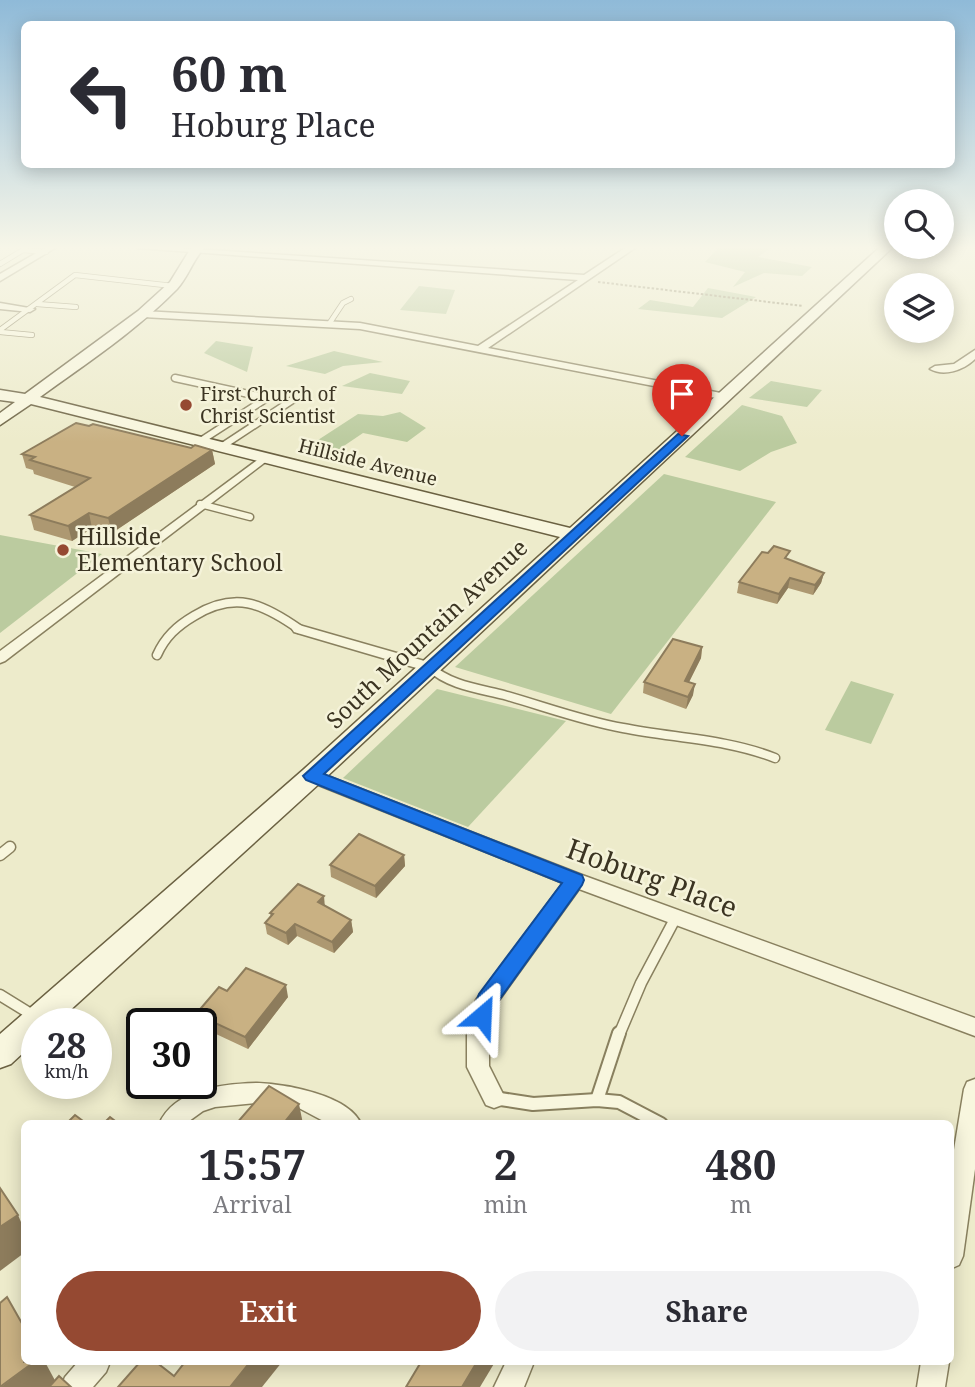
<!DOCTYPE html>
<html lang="en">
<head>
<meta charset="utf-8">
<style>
  body { margin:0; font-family:"Noto Serif",serif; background:#f2f2f3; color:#2b2b33; height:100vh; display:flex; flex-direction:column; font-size:26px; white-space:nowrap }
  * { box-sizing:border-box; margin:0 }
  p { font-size:23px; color:#7c7c81 }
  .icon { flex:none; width:38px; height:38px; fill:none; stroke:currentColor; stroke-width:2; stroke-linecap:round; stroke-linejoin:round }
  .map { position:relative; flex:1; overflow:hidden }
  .side { position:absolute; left:21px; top:1120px; width:933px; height:245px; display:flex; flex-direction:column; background:#fff; border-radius:10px; box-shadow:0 4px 18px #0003 }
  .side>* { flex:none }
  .hud { position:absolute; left:21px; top:21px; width:934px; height:147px; border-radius:10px; box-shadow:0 4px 18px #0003; background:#fff; color:#2b2b33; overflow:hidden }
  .fabs { position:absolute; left:884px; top:189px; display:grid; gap:14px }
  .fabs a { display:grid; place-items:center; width:70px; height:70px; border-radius:50%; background:#fff; box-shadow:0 4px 18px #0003; font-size:35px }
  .speed { position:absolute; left:21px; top:1008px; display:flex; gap:14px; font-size:35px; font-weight:700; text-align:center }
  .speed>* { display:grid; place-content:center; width:91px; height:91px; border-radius:50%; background:#fff; box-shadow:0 4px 18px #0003; line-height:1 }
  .speed small { font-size:18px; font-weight:400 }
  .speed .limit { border:4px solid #111; border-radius:10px; background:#fff; color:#111 }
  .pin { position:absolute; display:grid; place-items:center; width:60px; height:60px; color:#fff; margin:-72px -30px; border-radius:50% 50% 50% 0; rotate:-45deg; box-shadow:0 0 7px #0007 }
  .pin .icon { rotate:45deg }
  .me { position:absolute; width:77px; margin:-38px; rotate:26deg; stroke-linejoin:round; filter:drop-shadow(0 0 5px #0008) }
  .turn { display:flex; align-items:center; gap:24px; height:147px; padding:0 35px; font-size:32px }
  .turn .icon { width:91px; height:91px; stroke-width:2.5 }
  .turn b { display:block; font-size:49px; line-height:60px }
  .eta { display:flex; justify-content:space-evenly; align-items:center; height:119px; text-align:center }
  .eta b { font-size:42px; font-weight:700; line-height:49px }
  .cta { display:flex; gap:14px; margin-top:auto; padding:14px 35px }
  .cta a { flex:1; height:80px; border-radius:42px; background:#954932; color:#fff; font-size:28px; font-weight:700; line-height:80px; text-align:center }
  .cta a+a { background:#f2f2f3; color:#2b2b33 }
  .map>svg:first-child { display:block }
  .green { fill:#bbcb9f }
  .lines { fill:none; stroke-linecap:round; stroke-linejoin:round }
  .lane-far4-casing { stroke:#89805f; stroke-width:6 }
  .lane-far3-casing { stroke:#89805f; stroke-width:9 }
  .lane-far2-casing { stroke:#89805f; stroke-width:11 }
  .lane-far1-casing { stroke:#89805f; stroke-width:13 }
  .lane-casing { stroke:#89805f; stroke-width:16 }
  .street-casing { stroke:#89805f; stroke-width:3 }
  .secondary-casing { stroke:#6b6142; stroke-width:3 }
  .path { stroke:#89805f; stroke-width:2; stroke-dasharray:2.5 2; stroke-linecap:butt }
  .lane-far4 { stroke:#f8f6de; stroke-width:4.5 }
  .lane-far3 { stroke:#f8f6de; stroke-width:6 }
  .lane-far2 { stroke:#f8f6de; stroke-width:8 }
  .lane-far1 { stroke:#f8f6de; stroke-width:10 }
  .lane { stroke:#f8f6de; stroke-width:12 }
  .street { fill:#f8f6de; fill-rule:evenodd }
  .secondary { fill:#f8f6de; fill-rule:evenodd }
  .wall { fill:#ad9871 }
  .shaded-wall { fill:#8d7c5c }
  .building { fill:#c9b183; stroke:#8d7c5c; stroke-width:2 }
  .route { fill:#1a73e8; stroke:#114b97; stroke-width:2 }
  .poi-dot { fill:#954932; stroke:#f5f3da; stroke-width:2.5 }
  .labels { text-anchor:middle; stroke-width:5; stroke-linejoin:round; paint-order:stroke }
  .far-poi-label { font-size:19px; fill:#3b3422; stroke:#f5f3da; text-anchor:start }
  .far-street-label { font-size:19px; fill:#3b3422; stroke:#f5f3da }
  .poi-label { font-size:23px; fill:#3b3422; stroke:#f5f3da; text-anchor:start }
  .street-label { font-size:23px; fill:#3b3422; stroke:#f5f3da }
  .near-street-label { font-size:28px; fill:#3b3422; stroke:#f5f3da }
</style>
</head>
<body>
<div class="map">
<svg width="975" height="1387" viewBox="0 0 975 1387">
  <rect width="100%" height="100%" fill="#edebcb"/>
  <g class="green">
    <polygon points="718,248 770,248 758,257 812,267 802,276 764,273 733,287 745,272 705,262"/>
    <polygon points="419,286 455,290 446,314 400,310"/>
    <polygon points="708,288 756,297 722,318 638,309 650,300 693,307"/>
    <polygon points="216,341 253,347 247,372 204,353"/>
    <polygon points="334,351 383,362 343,366 325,374 286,366"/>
    <polygon points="370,373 410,381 402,394 342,386"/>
    <polygon points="771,381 822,390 807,407 749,398"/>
    <polygon points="742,405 782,416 797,443 771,452 740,471 685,457"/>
    <polygon points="400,412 426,428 407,442 363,433 323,460 298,453 358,414 383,416"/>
    <polygon points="664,474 776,502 611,714 455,667"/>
    <polygon points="0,535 102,554 0,633"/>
    <polygon points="851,681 894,694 871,744 825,730"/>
    <polygon points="437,689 566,721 468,827 343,778"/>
  </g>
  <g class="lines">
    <g class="lane-far4-casing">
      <g id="lane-far4">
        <polyline points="0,264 23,250 46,252"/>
        <polyline points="37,304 76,307"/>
        <polyline points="329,324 343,303 351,299"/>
        <polyline points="0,330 75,275 173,286"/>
        <polyline points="0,332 32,335"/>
        <polyline points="175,378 179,379"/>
      </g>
    </g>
    <g class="lane-far3-casing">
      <g id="lane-far3">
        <polyline points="175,378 267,398 199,442"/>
        <polyline points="221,447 297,397"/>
        <polyline points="200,504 250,517"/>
      </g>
    </g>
    <g class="lane-far2-casing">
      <g id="lane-far2">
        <path d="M157,655C165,637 177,626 194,616C235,591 262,603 299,629"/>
        <path d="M430,667C448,685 481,689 504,695C543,706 583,721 623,728C673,738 727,739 775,758"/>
      </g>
    </g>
    <g class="lane-far1-casing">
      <g id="lane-far1">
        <polyline points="0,855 10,847"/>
        <polyline points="0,995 34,1016"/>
        <polyline points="619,1035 641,983 676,917"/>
      </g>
    </g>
    <g class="lane-casing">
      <g id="lane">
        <polyline points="494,1098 533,1104 597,1100 619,1102 661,1124"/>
        <polyline points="597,1100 619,1033"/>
      </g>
    </g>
    <g class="street-casing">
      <g id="street">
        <polygon points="45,248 55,248 0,281 0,274"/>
        <polygon points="137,248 181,248 584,275 625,248 635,248 488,348 726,394 731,397 726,400 360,329 143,317 138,314 143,311 360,323 478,346 578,280"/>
        <polygon points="0,303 35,309 30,312 0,309"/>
        <path d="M975,350V359C964,370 944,377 930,369L935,366L954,364Z"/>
        <polygon points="264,455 268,456 268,460 5,661 0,663 0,651"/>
        <polygon points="299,625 435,664 438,667 430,672 294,632 292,629 294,626"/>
        <polygon points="312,770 582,875 975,1018 975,1036 579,889 497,1003 489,1032 489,1066 505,1098 502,1105 494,1108 486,1105 467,1067 467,1032 476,1000 563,883 306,780 303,776 306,772"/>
        <polygon points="975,1079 975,1169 963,1256 959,1265 950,1269 950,1174 964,1089 967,1082"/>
        <path d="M257,1083C285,1084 349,1095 361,1124H329L297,1107L257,1103L215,1107L203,1111L185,1124H159C175,1088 224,1084 257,1083Z"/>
        <polygon points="78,1362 110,1362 106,1372 93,1387 61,1387 65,1377"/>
        <polygon points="506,1362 534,1362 524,1387 494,1387"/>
        <polygon points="921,1362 949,1362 945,1387 917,1387"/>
      </g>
    </g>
    <g class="secondary-casing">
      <path id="secondary" d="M191,248H204C193,260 188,277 177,289C137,330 87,363 40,397L570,528L879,248H892L321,782L55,1024H37V1040L11,1064L0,1068V1034L303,770L560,537L31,404L0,425V413L15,402L0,400V390L25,394L138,311L170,282Z"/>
    </g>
    <polyline class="path" points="598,282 803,306"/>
    <use href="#lane-far4" class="lane-far4"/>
    <use href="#lane-far3" class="lane-far3"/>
    <use href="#lane-far2" class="lane-far2"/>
    <use href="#lane-far1" class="lane-far1"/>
    <use href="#lane" class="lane"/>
    <use href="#street" class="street"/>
    <use href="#secondary" class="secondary"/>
  </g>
  <g class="wall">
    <polygon points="191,448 212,450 215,464 112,533 92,528 72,541 34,530 30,515 75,487 34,474 33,470 26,468 22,454"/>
    <polygon points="789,560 824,573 821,583 813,595 788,588 777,604 737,593 739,582"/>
    <polygon points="702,647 701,658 689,682 693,695 686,709 643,693 644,682"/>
    <polygon points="404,855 405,866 376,898 331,877 330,865"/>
    <polygon points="325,906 351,920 353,932 334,953 297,936 288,945 267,934 265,923 271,917 270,913"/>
    <polygon points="227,991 288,997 248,1049 201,1027 201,1024 198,1024 196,1014"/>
  </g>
  <g class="shaded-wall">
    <polygon points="212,450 215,464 112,533 108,518"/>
    <polygon points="89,513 92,528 72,541 68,526"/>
    <polygon points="824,573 821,583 813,595 815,585"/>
    <polygon points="790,578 788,588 777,604 779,594"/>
    <polygon points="702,647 701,658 684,692 685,681"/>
    <polygon points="695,684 693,695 686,709 688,697"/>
    <polygon points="404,855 405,866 376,898 375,886"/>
    <polygon points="324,896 325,908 318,902"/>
    <polygon points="351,920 353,932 334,953 332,942"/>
    <polygon points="295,924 297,936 288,945 286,933"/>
    <polygon points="286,985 288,997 248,1049 245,1037"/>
    <polygon points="299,1104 303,1124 283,1124"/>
    <polygon points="18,1215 24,1229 24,1253 0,1271 0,1227"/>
    <polygon points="34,1362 45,1362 58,1386 56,1387 1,1387"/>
    <polygon points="250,1362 282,1362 262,1387 230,1387"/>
    <polygon points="477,1362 495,1362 480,1387 462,1387"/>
  </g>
  <g class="building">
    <polygon points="76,423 89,426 93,424 191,448 195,445 212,450 108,518 89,513 68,526 30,515 90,478 30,460 35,457 22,454"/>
    <polygon points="774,546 790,551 785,558 824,573 815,585 790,578 779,594 739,582 762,552 768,553"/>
    <polygon points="673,639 702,647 685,681 695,684 688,697 644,682"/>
    <polygon points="359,834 404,855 375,886 330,865"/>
    <polygon points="298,884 324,896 318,902 351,920 332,942 295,924 286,933 265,923 273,914 270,913"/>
    <polygon points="246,968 286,985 245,1037 196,1014 219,987 227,991"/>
    <polygon points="269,1086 299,1104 283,1124 236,1124"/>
    <polygon points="75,1115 87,1124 66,1124"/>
    <polygon points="110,1117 119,1124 103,1124"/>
    <polygon points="0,1188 18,1215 0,1227"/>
    <polygon points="7,1297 24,1327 24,1362 34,1362 0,1387 0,1303"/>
    <polygon points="140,1362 156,1362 174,1376 185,1362 250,1362 230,1387 118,1387"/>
    <polygon points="421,1362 477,1362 462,1387 406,1387"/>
    <polygon points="59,1376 71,1387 49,1387"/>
  </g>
  <linearGradient id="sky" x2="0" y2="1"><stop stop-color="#8fbad8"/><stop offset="0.56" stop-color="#f7f6e8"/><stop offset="1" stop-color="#f7f6e8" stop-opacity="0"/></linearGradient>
  <rect width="975" height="442" fill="url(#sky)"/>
  <polygon class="route" points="678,434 688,436 324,774 582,875 584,880 582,885 497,1003 490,1022 482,1025 475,1022 471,1016 479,994 562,883 306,780 303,776"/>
  <g class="poi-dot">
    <circle cx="186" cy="405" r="7"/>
    <circle cx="63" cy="550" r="7"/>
  </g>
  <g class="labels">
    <g class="far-poi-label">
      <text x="200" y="401">First Church of<tspan x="200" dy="22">Christ Scientist</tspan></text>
    </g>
    <g class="far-street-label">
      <text transform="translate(368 462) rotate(14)" y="7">Hillside Avenue</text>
    </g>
    <g class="poi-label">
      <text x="77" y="545">Hillside<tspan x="77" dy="26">Elementary School</tspan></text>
    </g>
    <g class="street-label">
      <text transform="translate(427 634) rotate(-43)" y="8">South Mountain Avenue</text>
    </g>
    <g class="near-street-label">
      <text transform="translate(652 878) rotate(20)" y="10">Hoburg Place</text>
    </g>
  </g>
</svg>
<div class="fabs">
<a><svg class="icon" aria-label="search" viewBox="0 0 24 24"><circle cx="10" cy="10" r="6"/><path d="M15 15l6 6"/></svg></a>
<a><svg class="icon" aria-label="layers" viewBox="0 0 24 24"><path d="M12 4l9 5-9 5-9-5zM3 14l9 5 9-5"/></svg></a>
</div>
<div class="speed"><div>28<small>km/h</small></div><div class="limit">30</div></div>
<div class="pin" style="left:682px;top:436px;background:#d93025"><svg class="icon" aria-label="arrive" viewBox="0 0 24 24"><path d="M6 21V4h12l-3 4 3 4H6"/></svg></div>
<svg class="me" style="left:482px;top:1016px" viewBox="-20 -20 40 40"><path d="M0-17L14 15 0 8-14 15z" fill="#1a73e8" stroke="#fff" stroke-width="4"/></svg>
<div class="hud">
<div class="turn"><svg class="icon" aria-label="left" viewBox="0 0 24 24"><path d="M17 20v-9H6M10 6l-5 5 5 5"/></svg><div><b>60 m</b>Hoburg Place</div></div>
</div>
<section class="side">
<div class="eta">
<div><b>15:57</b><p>Arrival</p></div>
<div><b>2</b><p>min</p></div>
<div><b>480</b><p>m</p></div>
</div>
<div class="cta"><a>Exit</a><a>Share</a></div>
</section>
</div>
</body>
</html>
